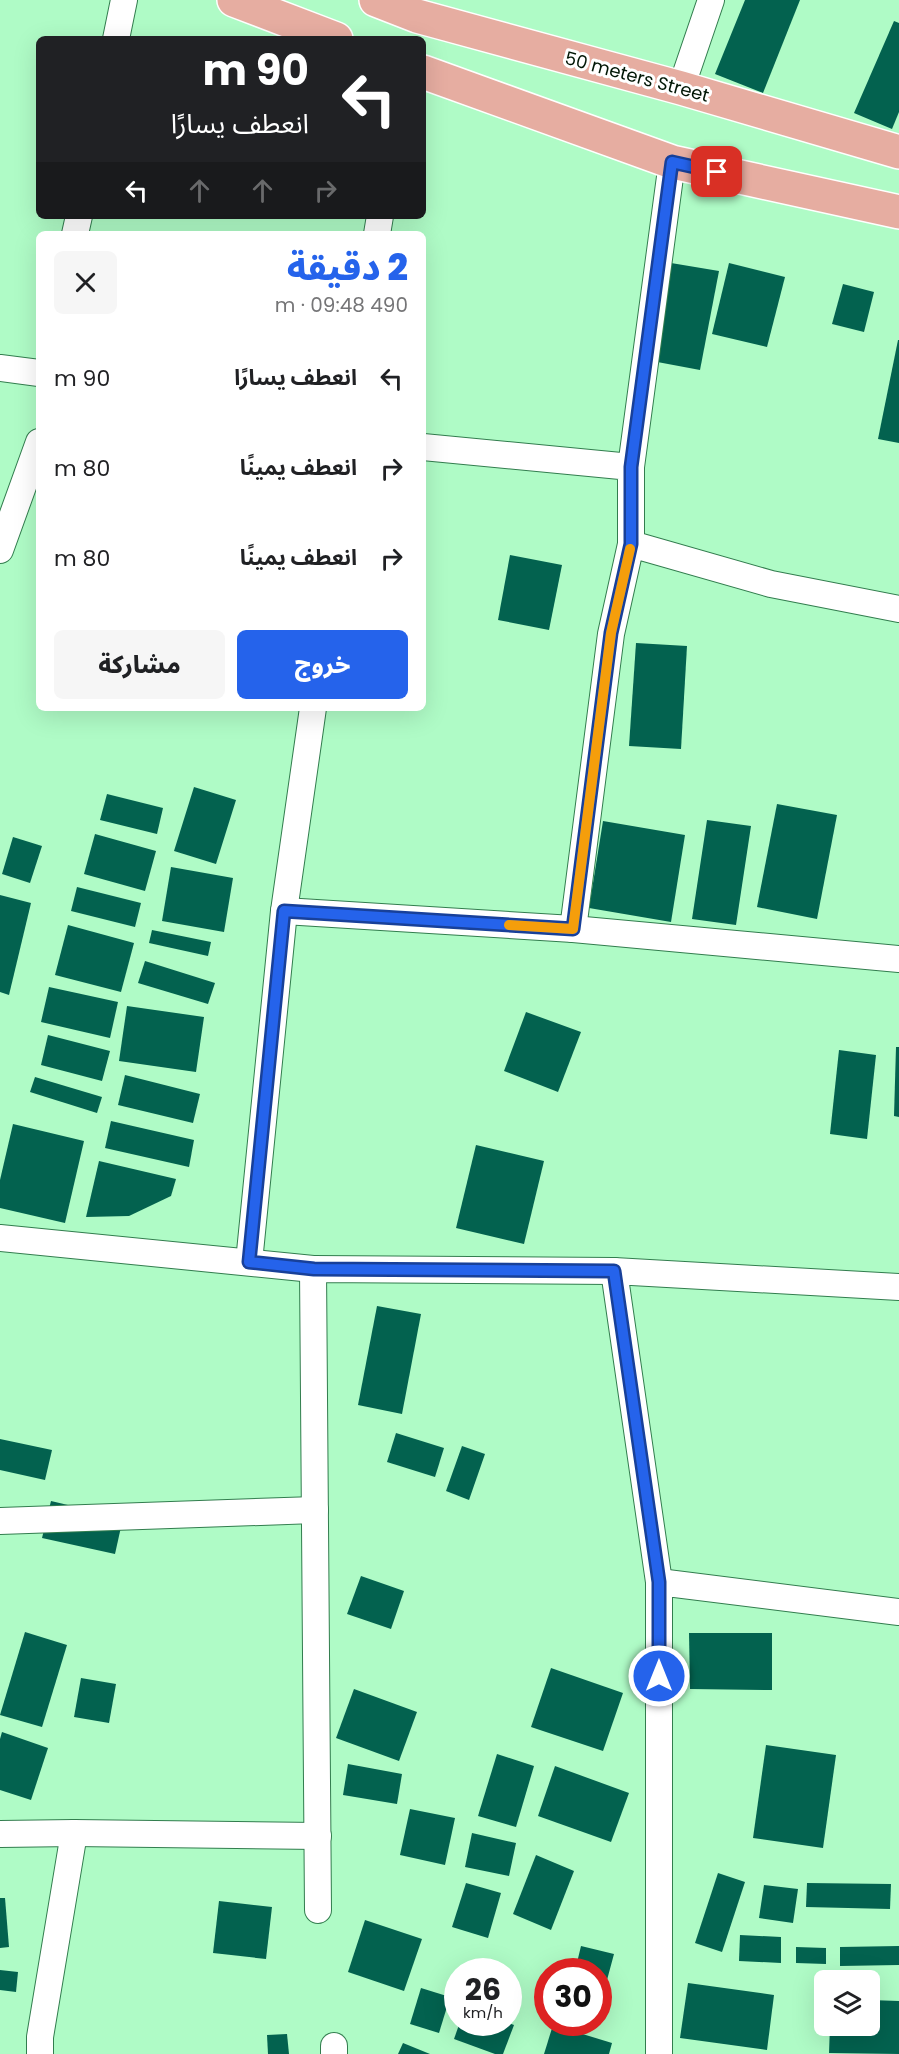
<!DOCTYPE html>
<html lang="ar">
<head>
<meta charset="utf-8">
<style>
  body { margin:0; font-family:Poppins,"Noto Sans Arabic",sans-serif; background:#f6f6f6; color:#202124; direction:rtl; height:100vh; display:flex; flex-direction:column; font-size:22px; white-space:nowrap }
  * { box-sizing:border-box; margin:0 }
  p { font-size:20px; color:#757577 }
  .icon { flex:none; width:33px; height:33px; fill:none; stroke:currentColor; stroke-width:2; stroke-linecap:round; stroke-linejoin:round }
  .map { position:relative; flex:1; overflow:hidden; direction:ltr }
  .sheet { position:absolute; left:36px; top:231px; width:390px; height:480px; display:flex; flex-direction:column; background:#fff; border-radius:9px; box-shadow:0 6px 24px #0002; direction:rtl }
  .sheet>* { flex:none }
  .banner { position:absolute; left:36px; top:36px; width:390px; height:183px; border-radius:9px; box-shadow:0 6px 24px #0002; direction:rtl; background:#202124; color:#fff; overflow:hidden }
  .buttons { position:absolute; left:814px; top:1970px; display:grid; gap:12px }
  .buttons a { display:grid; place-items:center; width:66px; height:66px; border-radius:9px; background:#fff; box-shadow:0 6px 24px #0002; font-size:30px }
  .speed { position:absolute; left:444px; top:1958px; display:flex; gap:12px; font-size:30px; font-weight:700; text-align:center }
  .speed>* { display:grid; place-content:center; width:78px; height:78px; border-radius:50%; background:#fff; box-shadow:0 6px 24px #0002; line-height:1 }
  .speed small { font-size:15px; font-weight:400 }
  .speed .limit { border:9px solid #d22; background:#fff; color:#111 }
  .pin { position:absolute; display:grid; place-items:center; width:51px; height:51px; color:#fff; margin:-26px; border-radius:12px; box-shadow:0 3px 9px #0006 }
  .me { position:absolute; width:66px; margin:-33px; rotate:0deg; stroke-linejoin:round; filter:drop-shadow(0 0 4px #0008) }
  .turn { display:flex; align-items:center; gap:21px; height:126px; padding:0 18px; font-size:27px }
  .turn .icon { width:78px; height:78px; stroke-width:2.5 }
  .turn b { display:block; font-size:42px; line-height:51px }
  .lanes { display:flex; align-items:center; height:57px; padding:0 18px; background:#0003; justify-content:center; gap:30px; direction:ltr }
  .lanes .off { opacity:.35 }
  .round { display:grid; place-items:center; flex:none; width:63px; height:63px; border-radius:9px; background:#f6f6f6 }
  .headline { display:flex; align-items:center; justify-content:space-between; height:102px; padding:0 18px }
  h1 { font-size:36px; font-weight:800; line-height:45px; color:#2563eb }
  .button { display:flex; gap:12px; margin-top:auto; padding:12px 18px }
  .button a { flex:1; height:69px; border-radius:9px; background:#2563eb; color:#fff; font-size:24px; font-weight:800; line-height:69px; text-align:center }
  .button a+a { background:#f6f6f6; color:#202124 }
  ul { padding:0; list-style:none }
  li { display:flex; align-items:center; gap:18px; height:90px; padding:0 18px }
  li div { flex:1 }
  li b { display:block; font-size:22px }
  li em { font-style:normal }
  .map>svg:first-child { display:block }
  .building { fill:#03624f }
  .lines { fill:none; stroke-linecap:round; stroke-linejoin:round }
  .street-casing { stroke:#327d4e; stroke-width:28 }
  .primary-casing { stroke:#fff; stroke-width:36 }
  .street { stroke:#fff; stroke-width:26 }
  .primary { stroke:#e6ada1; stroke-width:33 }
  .route-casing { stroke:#184099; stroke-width:15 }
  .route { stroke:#2563eb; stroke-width:10 }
  .slow { stroke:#f59e0b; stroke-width:10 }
  .labels { text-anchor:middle; stroke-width:6; stroke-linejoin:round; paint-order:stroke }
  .street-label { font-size:18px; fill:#001605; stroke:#fff }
</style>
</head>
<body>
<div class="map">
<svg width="899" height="2054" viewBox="0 0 899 2054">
  <rect width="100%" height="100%" fill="#affbc6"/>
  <g class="building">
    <polygon points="745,0 800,0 763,93 715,74"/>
    <polygon points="894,21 899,23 899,112 892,129 854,113"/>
    <polygon points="671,263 719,271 700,370 652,361"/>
    <polygon points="729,263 785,277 767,347 712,334"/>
    <polygon points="843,284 874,292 864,332 832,324"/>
    <polygon points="898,340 899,340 899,443 878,439"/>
    <polygon points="510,555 562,565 549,630 498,620"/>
    <polygon points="636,643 687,646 681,749 629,746"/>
    <polygon points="194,787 236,800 216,864 174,851"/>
    <polygon points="107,794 163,808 157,834 100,820"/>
    <polygon points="777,804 837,815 817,919 757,907"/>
    <polygon points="707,820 751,826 736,925 692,919"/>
    <polygon points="603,821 685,835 671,922 589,908"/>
    <polygon points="95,834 156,851 145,891 84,874"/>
    <polygon points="13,837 42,846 30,883 2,874"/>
    <polygon points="171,867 233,878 224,932 162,921"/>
    <polygon points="77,887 141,903 135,927 71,911"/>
    <polygon points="0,895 31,903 9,995 0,992"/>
    <polygon points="68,925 134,943 121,992 55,975"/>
    <polygon points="152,930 211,942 208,956 149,943"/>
    <polygon points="145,961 215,983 208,1004 138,983"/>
    <polygon points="49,987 118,1002 110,1038 41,1022"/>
    <polygon points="127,1006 204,1017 196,1072 119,1061"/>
    <polygon points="526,1012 581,1032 558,1092 504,1071"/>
    <polygon points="48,1035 110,1051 102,1081 41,1065"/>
    <polygon points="896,1047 899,1047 899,1117 894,1116"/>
    <polygon points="839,1050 876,1055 867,1139 830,1134"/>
    <polygon points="125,1075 200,1094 193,1123 118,1105"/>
    <polygon points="35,1077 102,1097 97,1113 30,1092"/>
    <polygon points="111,1121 194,1140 189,1167 105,1148"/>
    <polygon points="13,1124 84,1141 65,1223 0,1208 0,1180"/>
    <polygon points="476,1145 544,1161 524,1244 456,1228"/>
    <polygon points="99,1161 176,1179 171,1196 129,1216 86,1217"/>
    <polygon points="377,1306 421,1314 402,1414 358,1405"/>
    <polygon points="396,1433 444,1448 435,1477 387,1462"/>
    <polygon points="0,1439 52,1450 45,1480 0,1470"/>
    <polygon points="462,1446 485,1454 469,1500 446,1491"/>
    <polygon points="51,1501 123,1518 115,1554 42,1538"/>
    <polygon points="361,1576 404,1591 391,1629 347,1614"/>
    <polygon points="25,1632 67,1645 42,1727 0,1715"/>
    <polygon points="689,1633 772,1633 772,1690 690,1689"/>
    <polygon points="551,1668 623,1693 603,1751 531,1727"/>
    <polygon points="81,1678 116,1684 109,1723 74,1717"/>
    <polygon points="354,1689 417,1712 399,1761 336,1738"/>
    <polygon points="2,1732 48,1748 31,1800 0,1790 0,1739"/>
    <polygon points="766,1745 836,1755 823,1848 753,1838"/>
    <polygon points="497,1754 534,1766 516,1827 478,1816"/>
    <polygon points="348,1764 402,1774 397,1804 343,1795"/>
    <polygon points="555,1766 629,1793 611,1842 538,1816"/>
    <polygon points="410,1809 455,1818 445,1865 400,1855"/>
    <polygon points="472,1833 516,1843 509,1876 465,1867"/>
    <polygon points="536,1855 574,1871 551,1930 513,1914"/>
    <polygon points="718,1873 745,1882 722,1952 695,1943"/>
    <polygon points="466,1883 501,1893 488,1938 452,1927"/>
    <polygon points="807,1883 891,1884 890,1909 806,1907"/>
    <polygon points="764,1885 798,1889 793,1923 759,1918"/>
    <polygon points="0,1898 5,1898 9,1947 0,1948"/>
    <polygon points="219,1901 272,1907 266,1959 213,1953"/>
    <polygon points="365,1920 422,1939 404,1991 348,1972"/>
    <polygon points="740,1935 781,1937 781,1963 739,1961"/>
    <polygon points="581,1946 614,1954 600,2006 598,2006 598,1971 575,1971"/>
    <polygon points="899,1946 899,1965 840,1966 840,1947"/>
    <polygon points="796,1947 826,1948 826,1964 796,1963"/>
    <polygon points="0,1970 18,1972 16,1992 0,1990"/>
    <polygon points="688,1983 774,1995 767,2050 680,2038"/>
    <polygon points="421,1988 450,1997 439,2033 410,2024"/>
    <polygon points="508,1993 521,1998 516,2013 508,2010"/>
    <polygon points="870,2000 899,2001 899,2054 829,2053 830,2025 870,2025"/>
    <polygon points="460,2022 506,2022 514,2025 503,2054 495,2054 454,2039"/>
    <polygon points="553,2025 612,2043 609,2054 544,2054"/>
    <polygon points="287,2034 289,2054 268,2054 267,2035"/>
    <polygon points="403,2043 430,2054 398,2054"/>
  </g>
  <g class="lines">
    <g class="street-casing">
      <g id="street">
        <polyline points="116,39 124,0"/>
        <polyline points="681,88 711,0"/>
        <polyline points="75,234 79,216"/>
        <polyline points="377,234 380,216"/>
        <polyline points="0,368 39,373"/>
        <polyline points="423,447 631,467 631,544"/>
        <polyline points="631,467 672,162"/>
        <polyline points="0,550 39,442"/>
        <polyline points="284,911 573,929 899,959"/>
        <polyline points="573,929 611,634 631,544 771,584 899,609"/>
        <polyline points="0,1238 313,1269"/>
        <polyline points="249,1262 284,911 313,708"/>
        <polyline points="0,1521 315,1510"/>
        <polyline points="659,1582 614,1271 899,1287"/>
        <polyline points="74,1833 318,1836"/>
        <polyline points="0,1834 74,1833 40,2037 40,2054"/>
        <polyline points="318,1910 313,1269 614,1271"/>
        <polyline points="334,2046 334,2054"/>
        <polyline points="659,2054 659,1582 899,1612"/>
      </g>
    </g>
    <g class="primary-casing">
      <g id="primary">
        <polyline points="234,0 336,39"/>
        <polyline points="376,0 417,16 681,88 899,152"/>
        <polyline points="423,72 672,162 899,212"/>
      </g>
    </g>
    <use href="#street" class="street"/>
    <use href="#primary" class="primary"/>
  </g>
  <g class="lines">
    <g class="route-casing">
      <polyline id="route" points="659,1676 659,1582 614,1271 314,1269 249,1262 284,911 573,929 611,633 631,544 631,467 672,162 717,172"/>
    </g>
    <use href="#route" class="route"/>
    <polyline class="slow" points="509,925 573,929 611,633 630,549"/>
  </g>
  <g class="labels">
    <g class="street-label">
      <text transform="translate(637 77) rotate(15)" y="6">50 meters Street</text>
    </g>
  </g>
</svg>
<div class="buttons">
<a><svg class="icon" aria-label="layers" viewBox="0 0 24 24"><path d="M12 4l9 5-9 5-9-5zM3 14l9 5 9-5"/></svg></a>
</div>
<div class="speed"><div>26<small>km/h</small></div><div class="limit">30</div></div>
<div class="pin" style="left:717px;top:172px;background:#d93025"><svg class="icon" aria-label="arrive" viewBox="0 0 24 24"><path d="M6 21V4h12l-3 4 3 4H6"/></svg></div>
<svg class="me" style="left:659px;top:1676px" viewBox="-20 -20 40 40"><circle r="17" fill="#2563eb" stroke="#fff" stroke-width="3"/><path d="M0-11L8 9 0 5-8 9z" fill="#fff"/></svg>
<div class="banner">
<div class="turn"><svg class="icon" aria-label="left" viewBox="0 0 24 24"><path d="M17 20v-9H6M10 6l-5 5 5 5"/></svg><div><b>90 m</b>انعطف يسارًا</div></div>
<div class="lanes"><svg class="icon" aria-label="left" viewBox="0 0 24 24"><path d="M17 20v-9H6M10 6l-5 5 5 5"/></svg><svg class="icon off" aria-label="ahead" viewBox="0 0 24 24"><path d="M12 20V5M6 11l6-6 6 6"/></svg><svg class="icon off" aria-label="ahead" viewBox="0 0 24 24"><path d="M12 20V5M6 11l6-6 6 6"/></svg><svg class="icon off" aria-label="right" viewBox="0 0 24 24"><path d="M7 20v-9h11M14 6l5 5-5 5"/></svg></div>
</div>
<section class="sheet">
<div class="headline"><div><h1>2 دقيقة</h1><p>490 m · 09:48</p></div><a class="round"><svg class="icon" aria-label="close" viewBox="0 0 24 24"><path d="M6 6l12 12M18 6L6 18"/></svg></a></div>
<ul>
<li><svg class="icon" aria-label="left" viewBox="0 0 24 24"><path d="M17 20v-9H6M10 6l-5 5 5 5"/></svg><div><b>انعطف يسارًا</b></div><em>90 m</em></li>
<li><svg class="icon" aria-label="right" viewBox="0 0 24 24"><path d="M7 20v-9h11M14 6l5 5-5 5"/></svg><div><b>انعطف يمينًا</b></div><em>80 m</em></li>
<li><svg class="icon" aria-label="right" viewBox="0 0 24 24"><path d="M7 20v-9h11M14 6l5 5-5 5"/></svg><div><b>انعطف يمينًا</b></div><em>80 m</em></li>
</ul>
<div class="button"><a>خروج</a><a>مشاركة</a></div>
</section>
</div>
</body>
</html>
